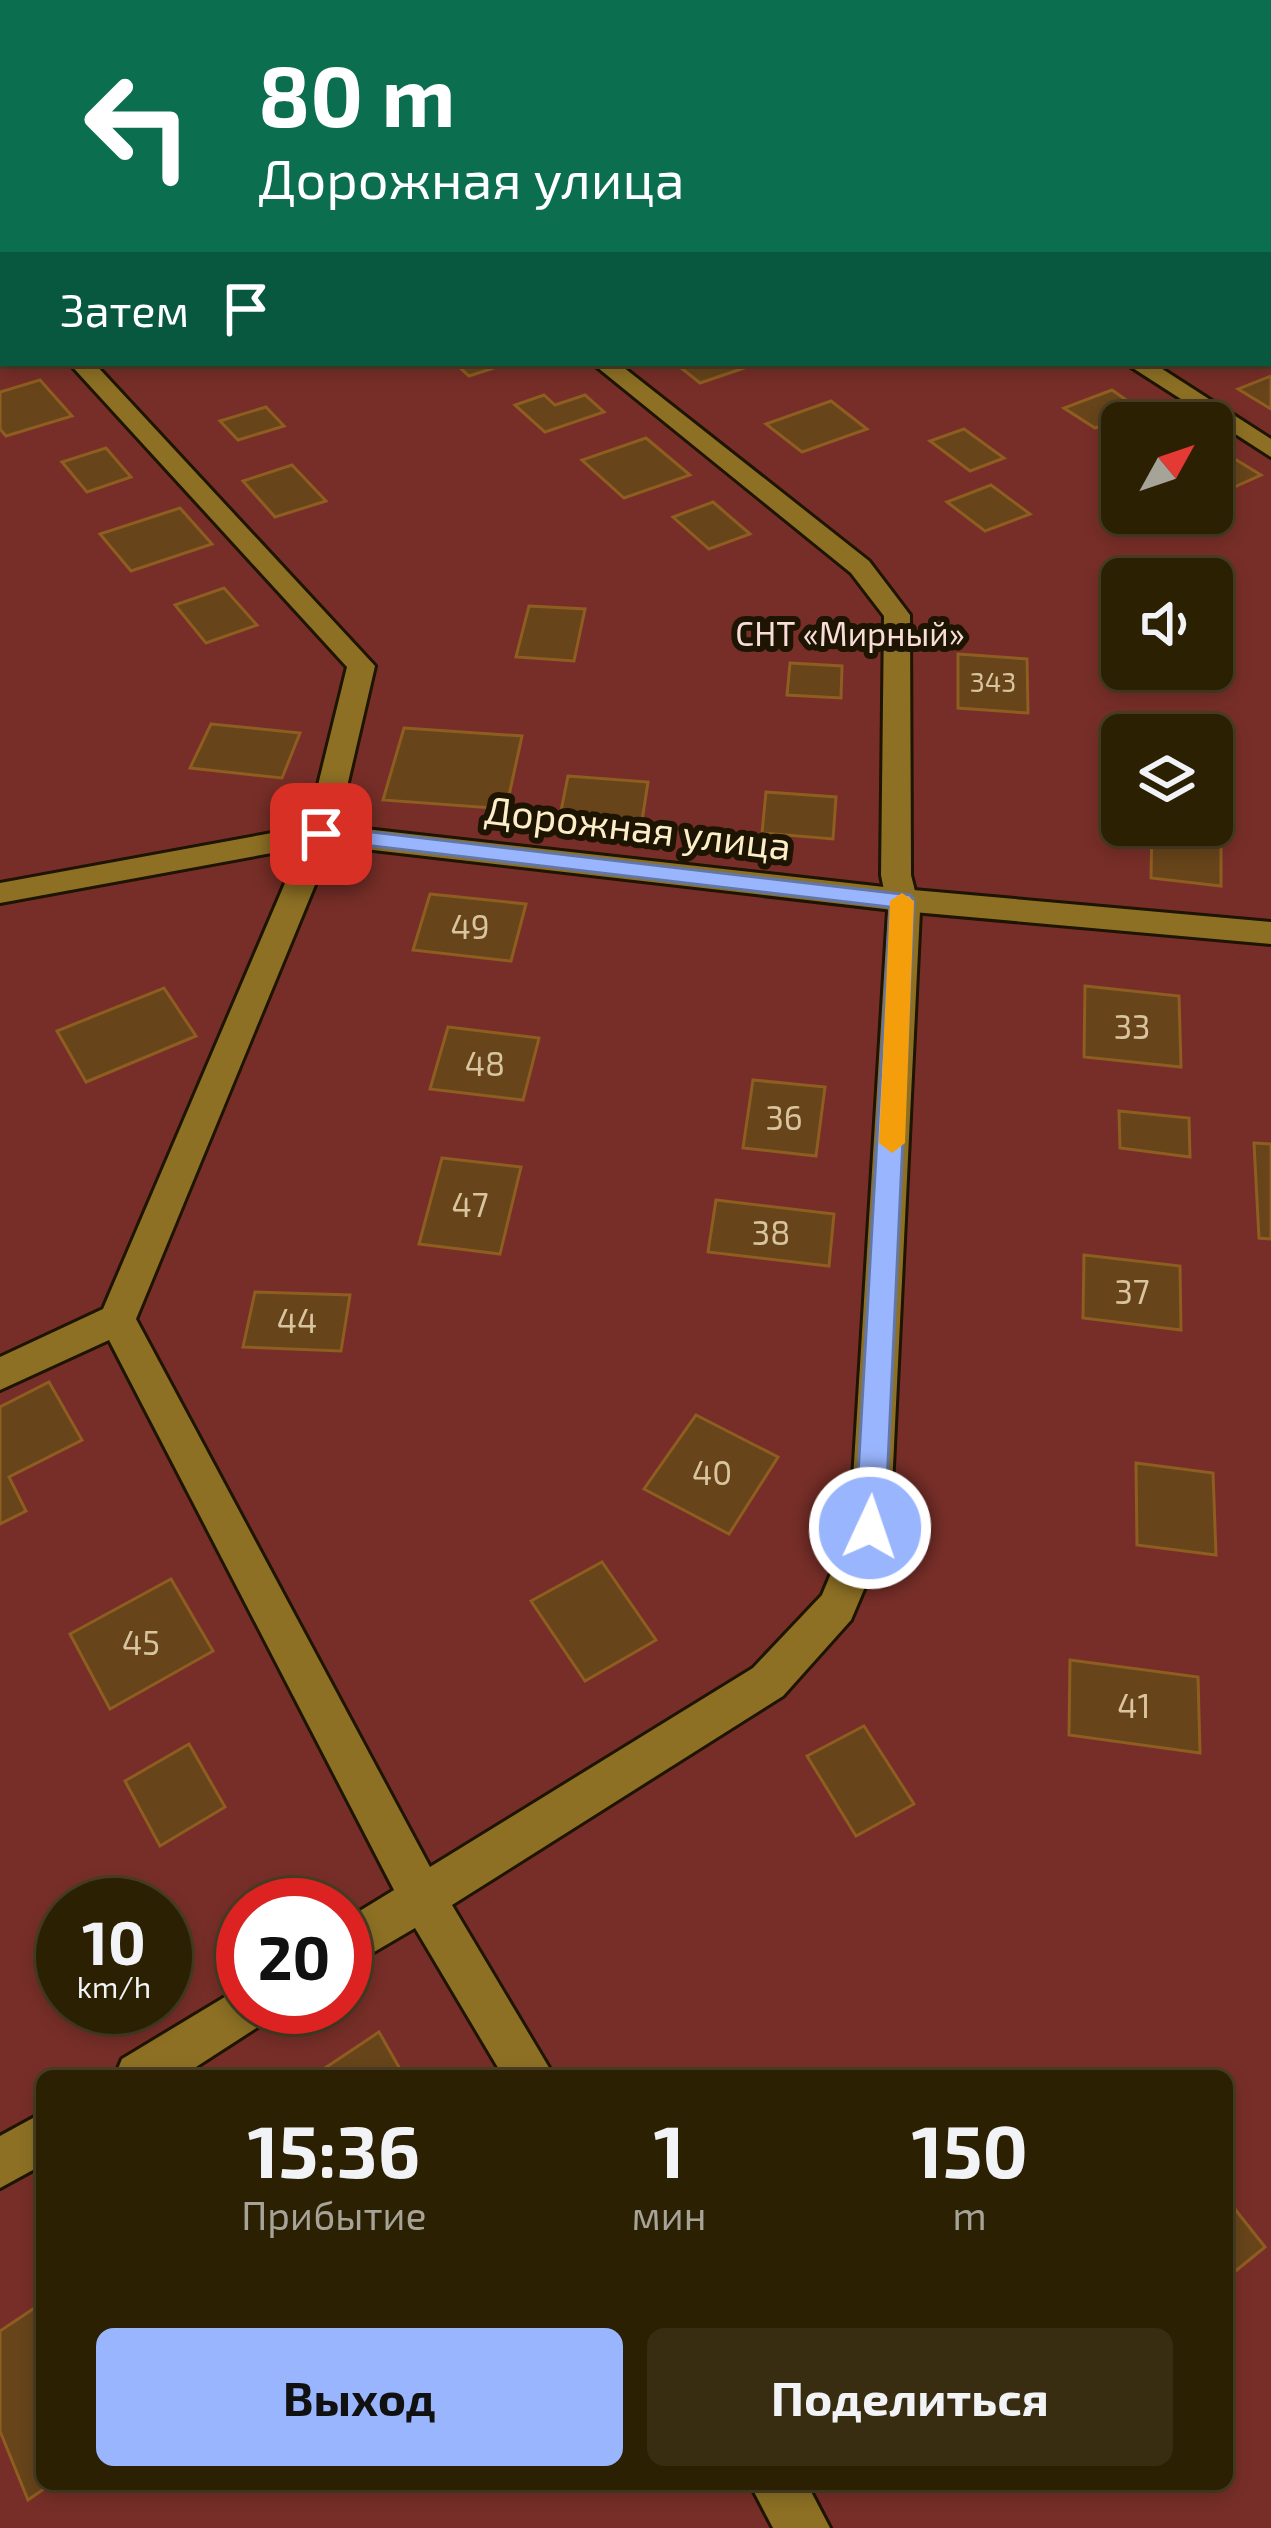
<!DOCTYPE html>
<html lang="ru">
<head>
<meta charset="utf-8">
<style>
  body { margin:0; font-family:"Exo 2",sans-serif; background:#382d11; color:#f1f3f6; height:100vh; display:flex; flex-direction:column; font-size:45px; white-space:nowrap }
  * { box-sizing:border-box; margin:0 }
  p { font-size:39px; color:#a6a399 }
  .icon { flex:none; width:66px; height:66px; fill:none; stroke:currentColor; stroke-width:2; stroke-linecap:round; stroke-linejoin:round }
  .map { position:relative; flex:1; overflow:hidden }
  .side { position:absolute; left:36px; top:2070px; width:1197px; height:420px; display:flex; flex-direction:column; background:#2c2002; border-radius:18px; box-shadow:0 6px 18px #0003,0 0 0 3px #483e24 }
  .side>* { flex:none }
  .guide { position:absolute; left:0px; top:0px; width:1272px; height:366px; box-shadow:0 6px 18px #0003,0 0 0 3px #483e24; background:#0b6e4f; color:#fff; overflow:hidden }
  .needle { width:78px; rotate:50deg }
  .tools { position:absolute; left:1101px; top:402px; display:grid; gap:24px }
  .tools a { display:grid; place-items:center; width:132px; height:132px; border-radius:18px; background:#2c2002; box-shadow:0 6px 18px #0003,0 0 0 3px #483e24; font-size:60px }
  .speed { position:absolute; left:36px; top:1878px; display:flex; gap:24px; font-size:60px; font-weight:700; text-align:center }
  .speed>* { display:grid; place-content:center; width:156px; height:156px; border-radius:50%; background:#2c2002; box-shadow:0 6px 18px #0003,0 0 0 3px #483e24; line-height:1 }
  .speed small { font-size:30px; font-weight:400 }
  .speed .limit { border:18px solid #d22; background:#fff; color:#111 }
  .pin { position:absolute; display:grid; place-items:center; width:102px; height:102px; color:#fff; margin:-51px; border-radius:24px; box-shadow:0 6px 18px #0006 }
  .me { position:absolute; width:132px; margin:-66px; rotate:3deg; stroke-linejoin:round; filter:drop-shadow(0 0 9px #0008) }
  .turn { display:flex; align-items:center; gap:42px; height:252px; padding:0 60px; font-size:54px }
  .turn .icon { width:156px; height:156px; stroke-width:2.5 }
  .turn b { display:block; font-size:84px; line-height:102px }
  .then { display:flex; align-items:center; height:114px; padding:0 60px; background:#0003; gap:24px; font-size:45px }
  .eta { display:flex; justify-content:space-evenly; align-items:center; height:204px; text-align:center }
  .eta b { font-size:72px; font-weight:700; line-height:84px }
  .primary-button { display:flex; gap:24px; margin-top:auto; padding:24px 60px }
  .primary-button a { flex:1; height:138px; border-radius:18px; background:#99b5fd; color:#111; font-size:48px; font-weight:700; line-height:138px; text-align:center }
  .primary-button a+a { background:#382d11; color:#f1f3f6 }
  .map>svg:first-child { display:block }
  .green { fill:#772e28; fill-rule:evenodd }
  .building { fill:#67441a; stroke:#8e5d20; stroke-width:3 }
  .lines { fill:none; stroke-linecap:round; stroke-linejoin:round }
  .lane-casing { stroke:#1d1401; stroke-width:6 }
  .street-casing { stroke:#1d1401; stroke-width:6 }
  .lane { fill:#8d7024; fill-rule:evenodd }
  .street { fill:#8d7024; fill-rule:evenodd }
  .route { fill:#99b5fd; stroke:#6376a4; stroke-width:3 }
  .slow { fill:#f59e0b }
  .labels { text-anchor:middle; stroke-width:12; stroke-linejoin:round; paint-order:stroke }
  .far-number-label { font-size:27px; fill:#d8c49e }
  .far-park-label { font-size:33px; fill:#f8ddd9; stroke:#1d1401 }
  .number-label { font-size:33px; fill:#d8c49e }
  .street-label { font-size:39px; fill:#fdeeca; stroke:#1d1401 }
</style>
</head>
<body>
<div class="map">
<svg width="1271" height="2528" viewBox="0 0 1271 2528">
  <rect width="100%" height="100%" fill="#3a2b02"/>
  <path class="green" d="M0,0H1271V2528H0ZM3,3H1269V363H3ZM1122,423H1212V513H1122ZM1122,579H1212V669H1122ZM1122,735H1212V825H1122ZM63,1905H165V2007H63ZM243,1905H345V2007H243ZM42,2076H1227V2484H42Z"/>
  <g class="building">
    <polygon points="455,363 509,363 469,376"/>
    <polygon points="675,363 745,363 750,366 700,383"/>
    <polygon points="1271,376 1271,409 1238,389"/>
    <polygon points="40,380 72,416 6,436 0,429 0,392"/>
    <polygon points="1112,390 1142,411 1095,428 1064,408"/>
    <polygon points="544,395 555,405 585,395 604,412 545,432 515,405"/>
    <polygon points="831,401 867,429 802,452 766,424"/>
    <polygon points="266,407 284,426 238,440 220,421"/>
    <polygon points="964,429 1004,458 970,471 930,441"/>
    <polygon points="646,438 690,475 624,498 582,460"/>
    <polygon points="1212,445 1261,475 1212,497"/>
    <polygon points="106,448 131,477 87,492 62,462"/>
    <polygon points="292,465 326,501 275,517 243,481"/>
    <polygon points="991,485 1030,514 985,531 947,502"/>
    <polygon points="713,502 750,534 709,549 673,517"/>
    <polygon points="180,508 212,544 131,571 100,534"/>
    <polygon points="224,588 257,625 206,643 175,605"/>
    <polygon points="529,606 585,609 574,661 516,657"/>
    <polygon points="958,654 1027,659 1028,713 958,708"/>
    <polygon points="790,663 842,666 841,698 787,695"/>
    <polygon points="211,724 300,733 282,778 190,768"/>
    <polygon points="404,728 522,736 506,809 383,800"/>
    <polygon points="568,776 648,782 641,827 559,821"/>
    <polygon points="766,792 836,797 833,839 762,833"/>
    <polygon points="1152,825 1221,833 1221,886 1151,878"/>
    <polygon points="430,894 526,904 511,961 413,950"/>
    <polygon points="1085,986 1179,996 1181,1067 1084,1057"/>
    <polygon points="164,988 196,1036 86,1082 57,1031"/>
    <polygon points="448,1027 539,1038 523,1100 430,1089"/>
    <polygon points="753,1080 825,1087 816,1156 743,1148"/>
    <polygon points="1119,1111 1189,1118 1190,1157 1120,1148"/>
    <polygon points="1254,1143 1271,1144 1271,1239 1259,1238"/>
    <polygon points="442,1158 521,1167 500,1254 419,1244"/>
    <polygon points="716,1200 834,1214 829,1266 708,1252"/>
    <polygon points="1084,1255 1180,1266 1181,1330 1083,1318"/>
    <polygon points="255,1292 350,1295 341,1351 243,1347"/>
    <polygon points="49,1382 82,1440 9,1477 26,1511 0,1524 0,1407"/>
    <polygon points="696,1415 778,1457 729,1534 644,1489"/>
    <polygon points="1136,1463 1213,1473 1216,1555 1137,1545"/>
    <polygon points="602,1562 656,1640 585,1681 531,1601"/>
    <polygon points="171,1579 213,1651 110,1709 70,1634"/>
    <polygon points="1070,1660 1198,1677 1200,1753 1069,1735"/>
    <polygon points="864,1726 914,1804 856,1836 807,1756"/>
    <polygon points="189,1744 225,1807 160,1846 125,1781"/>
    <polygon points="379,2032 404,2076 313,2076"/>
    <polygon points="1227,2199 1265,2247 1227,2278"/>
    <polygon points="42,2303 42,2484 51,2484 28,2500 0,2431 0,2331"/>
  </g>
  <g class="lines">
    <g class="lane-casing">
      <g id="lane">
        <polygon points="1200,0 1220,0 1222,3 1202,3"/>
        <polygon points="3,19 3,31 0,32 0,20"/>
        <polygon points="1269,44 1271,45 1271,58 1269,57"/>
        <rect x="1269" y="99" width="2" height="12"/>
        <rect x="0" y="198" width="3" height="12"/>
        <polygon points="0,268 3,269 3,285 0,284"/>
        <polygon points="69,363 94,363 375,666 336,834 136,1319 430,1867 753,1668 822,1595 850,1528 888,911 881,875 884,616 851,573 592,363 618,363 869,561 910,615 911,875 920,911 890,1528 851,1620 783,1696 452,1905 554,2076 503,2076 415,1928 345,1969 345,1920 394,1890 109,1340 0,1390 0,1357 103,1309 306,834 347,667"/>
        <polygon points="1125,363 1153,363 1271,439 1271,457"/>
        <polygon points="243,1986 243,2007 271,2007 264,2023 182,2076 115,2076 122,2059"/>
        <polygon points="42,2113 42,2165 0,2188 0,2136"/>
        <polygon points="750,2484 807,2484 830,2528 773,2528"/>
      </g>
    </g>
    <g class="street-casing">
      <polygon id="street" points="321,824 902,889 1271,922 1271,944 902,911 321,844 0,903 0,883"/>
    </g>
    <use href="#lane" class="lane"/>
    <use href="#street" class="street"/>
  </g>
  <polygon class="route" points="321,826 910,895 914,900 885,1528 881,1537 870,1541 860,1537 855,1528 890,907 313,839 313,828"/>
  <polygon class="slow" points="902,893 914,901 905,1143 892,1153 879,1143 890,901"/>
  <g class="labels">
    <g class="far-number-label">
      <text x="993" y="692">343</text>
    </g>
    <g class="far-park-label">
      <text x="850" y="646">СНТ «Мирный»</text>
    </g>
    <g class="number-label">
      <text x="470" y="939">49</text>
      <text x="1132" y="1039">33</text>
      <text x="485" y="1076">48</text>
      <text x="784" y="1130">36</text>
      <text x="470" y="1217">47</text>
      <text x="771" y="1245">38</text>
      <text x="1132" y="1304">37</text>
      <text x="297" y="1333">44</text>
      <text x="712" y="1485">40</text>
      <text x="141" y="1655">45</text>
      <text x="1134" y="1718">41</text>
    </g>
    <g class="street-label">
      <text transform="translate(638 828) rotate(7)" y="14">Дорожная улица</text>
    </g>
  </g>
</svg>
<div class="tools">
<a><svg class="needle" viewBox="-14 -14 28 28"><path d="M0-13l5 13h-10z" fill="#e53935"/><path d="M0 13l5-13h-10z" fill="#a6a399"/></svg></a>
<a><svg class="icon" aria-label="sound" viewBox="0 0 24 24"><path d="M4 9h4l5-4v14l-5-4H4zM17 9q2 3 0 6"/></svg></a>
<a><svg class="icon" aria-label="layers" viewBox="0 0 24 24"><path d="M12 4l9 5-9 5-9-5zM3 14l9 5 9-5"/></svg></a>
</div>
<div class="speed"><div>10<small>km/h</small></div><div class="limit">20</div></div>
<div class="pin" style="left:321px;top:834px;background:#d93025"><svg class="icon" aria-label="arrive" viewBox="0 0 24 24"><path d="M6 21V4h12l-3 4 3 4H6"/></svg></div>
<svg class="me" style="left:870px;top:1528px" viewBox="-20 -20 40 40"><circle r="17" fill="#99b5fd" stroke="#fff" stroke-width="3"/><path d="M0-11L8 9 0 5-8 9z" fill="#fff"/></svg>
<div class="guide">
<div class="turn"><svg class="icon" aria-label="left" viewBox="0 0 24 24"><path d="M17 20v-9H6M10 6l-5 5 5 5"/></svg><div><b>80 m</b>Дорожная улица</div></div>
<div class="then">Затем<svg class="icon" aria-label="arrive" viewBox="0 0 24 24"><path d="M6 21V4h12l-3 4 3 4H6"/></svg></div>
</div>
<section class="side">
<div class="eta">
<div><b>15:36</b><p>Прибытие</p></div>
<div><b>1</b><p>мин</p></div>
<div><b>150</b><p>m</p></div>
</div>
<div class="primary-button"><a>Выход</a><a>Поделиться</a></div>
</section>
</div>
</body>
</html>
